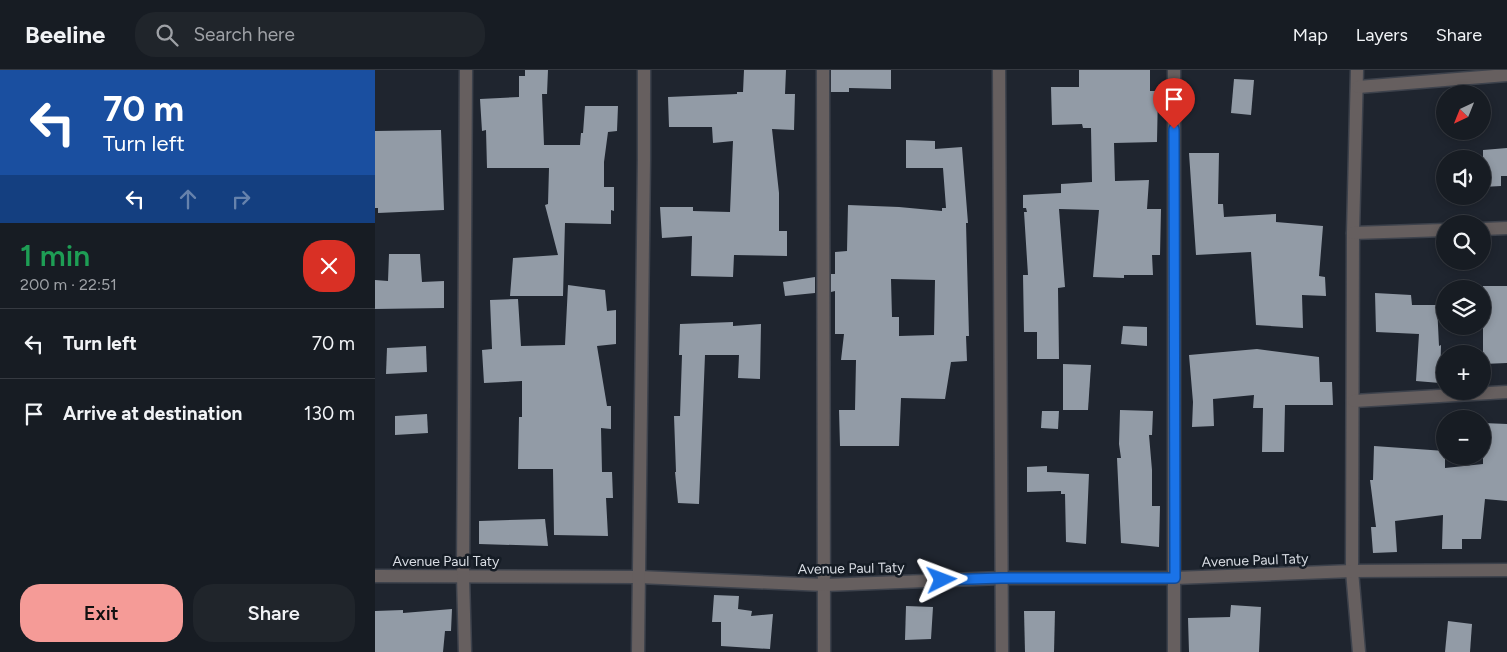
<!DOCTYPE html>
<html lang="en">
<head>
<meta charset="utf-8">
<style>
  body { margin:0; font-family:Figtree,sans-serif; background:#20252b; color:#f1f3f6; height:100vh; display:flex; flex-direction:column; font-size:19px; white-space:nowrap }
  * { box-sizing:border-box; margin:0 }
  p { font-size:16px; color:#9ea1a6 }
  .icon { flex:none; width:28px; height:28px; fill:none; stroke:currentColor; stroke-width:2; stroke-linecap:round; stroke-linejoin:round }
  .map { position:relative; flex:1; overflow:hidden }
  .side { display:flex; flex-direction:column; background:#171c23; width:375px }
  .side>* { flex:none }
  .banner { background:#1a4fa0; color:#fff; overflow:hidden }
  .needle { width:32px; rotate:223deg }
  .tools { position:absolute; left:1061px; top:15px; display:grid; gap:10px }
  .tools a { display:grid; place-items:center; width:55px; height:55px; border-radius:50%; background:#171c23; box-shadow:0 2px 8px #0003,0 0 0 1px #363a41; font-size:25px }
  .pin { position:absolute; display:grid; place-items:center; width:42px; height:42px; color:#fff; margin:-51px -21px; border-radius:50% 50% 50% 0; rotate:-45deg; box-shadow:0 0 5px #0007 }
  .pin .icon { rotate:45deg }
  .me { position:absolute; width:55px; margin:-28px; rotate:87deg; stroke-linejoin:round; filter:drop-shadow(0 0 4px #0008) }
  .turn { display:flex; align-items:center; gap:18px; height:105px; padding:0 20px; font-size:22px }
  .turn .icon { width:65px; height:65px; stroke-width:2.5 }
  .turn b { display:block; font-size:35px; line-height:42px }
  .lanes { display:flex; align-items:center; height:48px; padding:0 20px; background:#0003; justify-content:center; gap:25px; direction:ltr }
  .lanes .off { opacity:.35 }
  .round { display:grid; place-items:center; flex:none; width:52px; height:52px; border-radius:20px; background:#20252b }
  .head { display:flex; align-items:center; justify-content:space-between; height:85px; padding:0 20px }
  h1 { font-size:30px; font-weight:600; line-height:38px; color:#1e9e55 }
  .action { display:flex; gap:10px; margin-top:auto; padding:10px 20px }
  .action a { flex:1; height:58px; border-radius:20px; background:#f59b97; color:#111; font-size:20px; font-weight:600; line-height:58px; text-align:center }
  .action a+a { background:#20252b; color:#f1f3f6 }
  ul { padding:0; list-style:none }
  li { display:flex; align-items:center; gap:15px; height:70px; padding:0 20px; border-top:1px solid #363a41 }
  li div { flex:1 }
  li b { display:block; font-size:19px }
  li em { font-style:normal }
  header { display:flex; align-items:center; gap:30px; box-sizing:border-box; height:70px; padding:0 25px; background:#171c23; border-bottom:1px solid #363a41 }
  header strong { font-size:24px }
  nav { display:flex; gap:28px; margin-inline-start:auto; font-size:18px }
  .search { width:350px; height:45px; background:#20252b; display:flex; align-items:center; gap:12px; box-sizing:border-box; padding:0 18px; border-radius:20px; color:#9ea1a6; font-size:19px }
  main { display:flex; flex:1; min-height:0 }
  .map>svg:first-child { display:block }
  .building { fill:#929ba6; fill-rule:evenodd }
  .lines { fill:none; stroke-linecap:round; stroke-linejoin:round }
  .street-casing { stroke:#3d424c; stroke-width:15 }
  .street { stroke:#665f5f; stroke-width:12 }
  .route-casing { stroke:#114b97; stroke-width:12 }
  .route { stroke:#1a73e8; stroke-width:9 }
  .labels { text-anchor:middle; stroke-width:5; stroke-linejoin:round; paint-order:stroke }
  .street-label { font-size:14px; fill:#d9dde4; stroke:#151c25 }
</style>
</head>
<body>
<header>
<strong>Beeline</strong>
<div class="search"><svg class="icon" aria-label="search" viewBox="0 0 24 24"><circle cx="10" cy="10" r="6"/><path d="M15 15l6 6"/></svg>Search here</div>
<nav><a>Map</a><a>Layers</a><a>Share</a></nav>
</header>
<main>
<section class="side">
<div class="banner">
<div class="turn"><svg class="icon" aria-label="left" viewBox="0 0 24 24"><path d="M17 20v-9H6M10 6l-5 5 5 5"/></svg><div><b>70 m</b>Turn left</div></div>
<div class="lanes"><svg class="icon" aria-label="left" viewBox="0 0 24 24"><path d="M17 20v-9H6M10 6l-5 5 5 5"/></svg><svg class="icon off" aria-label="ahead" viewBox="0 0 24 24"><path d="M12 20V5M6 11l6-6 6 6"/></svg><svg class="icon off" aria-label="right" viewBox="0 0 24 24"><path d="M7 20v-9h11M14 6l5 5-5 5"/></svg></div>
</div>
<div class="head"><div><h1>1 min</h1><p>200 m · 22:51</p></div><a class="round" style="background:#d93025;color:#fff"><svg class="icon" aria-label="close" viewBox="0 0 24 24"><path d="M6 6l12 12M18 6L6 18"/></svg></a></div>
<ul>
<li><svg class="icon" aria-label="left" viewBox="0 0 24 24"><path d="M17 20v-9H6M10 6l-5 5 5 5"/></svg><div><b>Turn left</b></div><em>70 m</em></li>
<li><svg class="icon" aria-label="arrive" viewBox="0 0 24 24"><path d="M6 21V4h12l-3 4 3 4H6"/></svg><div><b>Arrive at destination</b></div><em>130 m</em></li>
</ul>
<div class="action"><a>Exit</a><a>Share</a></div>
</section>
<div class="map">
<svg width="1132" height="582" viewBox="0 0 1132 582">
  <rect width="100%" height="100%" fill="#1f252f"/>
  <g class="building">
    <polygon points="150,0 173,0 172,24 167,24 169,75 205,75 206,63 208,63 210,36 243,36 242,61 233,62 229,92 229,117 239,117 239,141 236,140 236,154 190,153 188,226 135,226 138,188 183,185 170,135 173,134 174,98 112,98 111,60 107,61 105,29 144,27 144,6 150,6"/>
    <polygon points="369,0 411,0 410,24 420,24 419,60 397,59 404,123 404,161 412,161 412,186 359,185 358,207 316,206 317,166 287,168 285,137 318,137 318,141 355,142 358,71 338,73 337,57 294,57 293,27 362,24 362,22 368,22"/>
    <polygon points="456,0 516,0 516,19 474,18 474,22 456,22"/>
    <polygon points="704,0 775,0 775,21 783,21 782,72 739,73 740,111 774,110 772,139 786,139 785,185 777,185 778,205 749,205 749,208 718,207 724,140 684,139 690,217 683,218 684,289 662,289 662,262 649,262 648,205 653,205 649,142 652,142 651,138 648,138 648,125 686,123 686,114 717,112 716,58 708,58 707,54 677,55 676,17 704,17"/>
    <polygon points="859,9 879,10 876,45 856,43"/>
    <polygon points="66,60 69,140 3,143 3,138 0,138 0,61"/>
    <path d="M531,70L560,71V79L587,77L593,153H591L594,266H591L592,291L576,292L570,329L526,328L524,376H465L464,340H480L481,290H466L469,264H460V221L456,222V204H460V182L472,181L473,135L524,137L567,141V138H571L568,98H531ZM516,209L560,210L559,265L524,266V247H517Z"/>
    <polygon points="1132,78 1132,106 1126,106 1126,116 1108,117 1108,80"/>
    <polygon points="814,83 844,83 843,134 848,134 849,147 901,144 901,152 948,156 944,206 950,207 951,226 927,225 928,258 881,255 876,182 821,185"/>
    <polygon points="14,184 45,184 47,212 69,211 69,238 0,239 0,210 13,211"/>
    <polygon points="440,207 440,223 410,226 408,212"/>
    <polygon points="193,215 230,220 232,241 241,240 241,274 222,276 232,336 236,336 236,359 226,358 227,402 237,402 238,428 231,428 233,466 179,465 178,399 143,399 144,347 147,347 147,311 109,313 107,280 117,279 115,230 143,229 146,276 190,275"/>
    <polygon points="1108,216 1132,216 1132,293 1108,294"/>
    <polygon points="1000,223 1036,225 1037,235 1062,235 1064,276 1066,275 1065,313 1041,311 1044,264 1001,262"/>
    <polygon points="358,252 358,256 386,254 385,309 363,308 364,285 330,285 324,434 303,433 300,402 301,402 299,346 305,346 307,285 304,285 305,254"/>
    <polygon points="748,256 772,257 772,276 746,274"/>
    <polygon points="51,276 52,302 11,304 12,278"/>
    <polygon points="882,279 944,287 945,312 957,312 958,335 910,335 909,382 887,382 888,338 878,338 879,325 838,329 839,356 817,357 818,332 814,285"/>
    <polygon points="688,294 716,295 713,340 688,340"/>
    <polygon points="745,340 778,341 777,365 774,365 777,400 777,436 785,436 784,477 746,473 742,388 746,388 744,374"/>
    <polygon points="667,341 684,341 683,359 666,358"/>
    <polygon points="52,344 53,363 20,365 20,346"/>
    <polygon points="1108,353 1132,354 1132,431 1110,429 1106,469 1087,469 1087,479 1067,479 1068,445 1020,451 1022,482 998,483 996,457 1001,457 995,410 998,410 999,376 1070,381 1070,398 1108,394"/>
    <polygon points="672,396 672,402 714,404 711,474 691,472 690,424 686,424 686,421 652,422 652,397"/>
    <polygon points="170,449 173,476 104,474 104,451"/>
    <polygon points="339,525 364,526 363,539 377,541 376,546 398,544 395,579 346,576 346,552 337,552"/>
    <polygon points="856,535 886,537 884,582 814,582 813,548 855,547"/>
    <polygon points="531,536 558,537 556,569 530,570"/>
    <polygon points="77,539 76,561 70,561 68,582 0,582 0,541 28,540 28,543"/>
    <polygon points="649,541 680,541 679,582 650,582"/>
    <polygon points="1073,551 1097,554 1095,582 1070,582"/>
  </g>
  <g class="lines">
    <g class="street-casing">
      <g id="street">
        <polyline points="448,0 449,582"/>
        <polyline points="624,0 627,582"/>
        <polyline points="799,0 799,582"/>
        <polyline points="982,0 978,163 977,501 984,582"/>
        <polyline points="983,17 1132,5"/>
        <polyline points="1108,159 1132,158"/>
        <polyline points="978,163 1070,160"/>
        <polyline points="979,331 1132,322"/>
        <polyline points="0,506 264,507 450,515 626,508 800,508 977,501 1132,500"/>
        <polyline points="90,582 88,506 91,0"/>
        <polyline points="263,582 269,89 269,0"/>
      </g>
    </g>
    <use href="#street" class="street"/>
  </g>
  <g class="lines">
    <g class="route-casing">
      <polyline id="route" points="567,510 626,508 800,508 799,59"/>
    </g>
    <use href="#route" class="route"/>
  </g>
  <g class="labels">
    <g class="street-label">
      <text transform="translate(880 490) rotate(-2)" y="5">Avenue Paul Taty</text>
      <text x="71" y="496">Avenue Paul Taty</text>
      <text transform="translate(476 498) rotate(-1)" y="5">Avenue Paul Taty</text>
    </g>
  </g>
</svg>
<div class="tools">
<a><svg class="needle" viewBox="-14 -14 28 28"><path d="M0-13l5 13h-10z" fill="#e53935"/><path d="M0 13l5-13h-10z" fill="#9ea1a6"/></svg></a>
<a><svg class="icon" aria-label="sound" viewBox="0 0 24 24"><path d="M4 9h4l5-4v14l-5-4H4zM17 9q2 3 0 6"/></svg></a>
<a><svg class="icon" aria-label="search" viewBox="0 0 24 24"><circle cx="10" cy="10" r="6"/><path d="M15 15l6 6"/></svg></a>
<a><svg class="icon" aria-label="layers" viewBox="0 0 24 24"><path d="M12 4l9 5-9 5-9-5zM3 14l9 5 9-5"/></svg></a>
<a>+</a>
<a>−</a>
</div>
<div class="pin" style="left:799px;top:59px;background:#d93025"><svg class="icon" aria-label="arrive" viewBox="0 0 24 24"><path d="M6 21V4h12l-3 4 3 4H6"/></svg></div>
<svg class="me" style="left:567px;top:510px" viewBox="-20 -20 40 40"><path d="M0-17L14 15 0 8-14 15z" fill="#1a73e8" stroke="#fff" stroke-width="4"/></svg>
</div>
</main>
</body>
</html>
